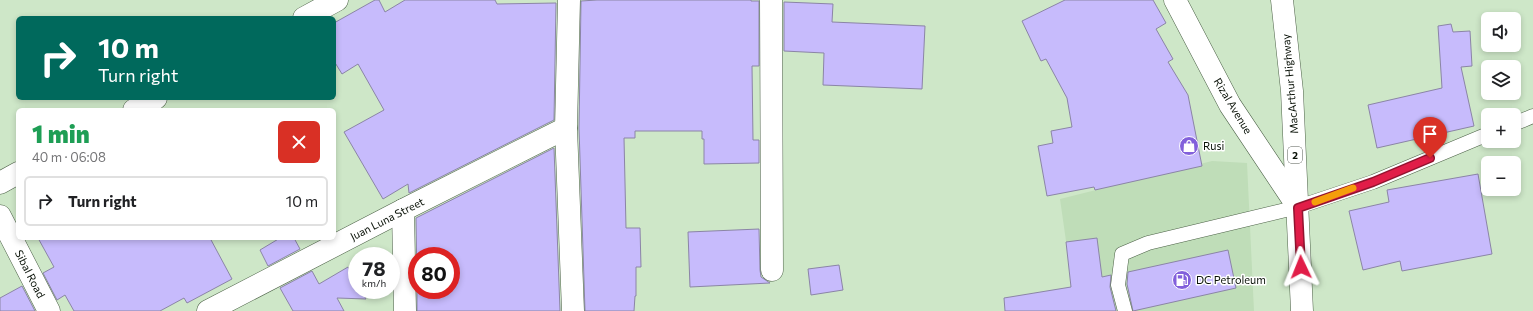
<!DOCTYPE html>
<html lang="en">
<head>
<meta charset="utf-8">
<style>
  body { margin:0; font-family:Commissioner,sans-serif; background:#f2f2f2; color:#202124; height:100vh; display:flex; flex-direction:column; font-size:15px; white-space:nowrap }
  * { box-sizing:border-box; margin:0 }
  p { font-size:13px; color:#757577 }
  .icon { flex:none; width:22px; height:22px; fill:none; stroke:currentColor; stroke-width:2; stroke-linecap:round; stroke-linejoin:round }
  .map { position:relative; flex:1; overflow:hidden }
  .panel { position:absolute; left:16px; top:108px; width:320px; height:132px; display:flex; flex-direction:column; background:#fff; border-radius:6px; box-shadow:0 2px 6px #0003 }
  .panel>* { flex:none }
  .top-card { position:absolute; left:16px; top:16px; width:320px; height:84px; border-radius:6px; box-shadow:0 2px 6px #0003; background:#00695c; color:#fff; overflow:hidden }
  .fabs { position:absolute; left:1481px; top:12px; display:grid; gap:8px }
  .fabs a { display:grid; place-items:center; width:40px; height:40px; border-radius:6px; background:#fff; box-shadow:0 2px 6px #0003; font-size:20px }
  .speed { position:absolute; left:348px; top:247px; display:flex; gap:8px; font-size:20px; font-weight:700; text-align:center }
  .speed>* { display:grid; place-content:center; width:52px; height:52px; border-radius:50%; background:#fff; box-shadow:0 2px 6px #0003; line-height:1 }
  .speed small { font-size:10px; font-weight:400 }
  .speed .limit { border:6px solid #d22; background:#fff; color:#111 }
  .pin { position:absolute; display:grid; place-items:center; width:34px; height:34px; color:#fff; margin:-41px -17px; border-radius:50% 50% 50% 0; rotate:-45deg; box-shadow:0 0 4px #0007 }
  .pin .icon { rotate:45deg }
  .me { position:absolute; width:44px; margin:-22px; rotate:358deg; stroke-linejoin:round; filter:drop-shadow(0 0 3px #0008) }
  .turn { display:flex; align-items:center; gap:14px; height:84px; padding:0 16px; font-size:18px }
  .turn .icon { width:52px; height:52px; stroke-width:2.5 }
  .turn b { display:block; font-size:28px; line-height:34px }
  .round { display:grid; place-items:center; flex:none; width:42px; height:42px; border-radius:6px; background:#f2f2f2 }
  .headline { display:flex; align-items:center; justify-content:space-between; height:68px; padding:0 16px }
  h1 { font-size:24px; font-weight:800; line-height:30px; color:#1e9e55 }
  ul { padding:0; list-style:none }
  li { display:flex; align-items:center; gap:12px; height:50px; margin:0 8px 6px; padding:0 8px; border:2px solid #e0e0e0; border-radius:6px }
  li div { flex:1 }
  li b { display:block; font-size:15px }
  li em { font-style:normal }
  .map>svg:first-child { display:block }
  .built { fill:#bfddb8 }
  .building { fill:#c7bbfc; stroke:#8b85a6 }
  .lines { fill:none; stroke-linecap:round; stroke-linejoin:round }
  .service-casing { stroke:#4c6147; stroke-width:15 }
  .minor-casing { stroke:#4c6147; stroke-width:23 }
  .tertiary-casing { stroke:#4c6147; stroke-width:23 }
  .trunk-casing { stroke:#4c6147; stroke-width:23 }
  .service { stroke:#fff; stroke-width:14 }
  .minor { stroke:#fff; stroke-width:22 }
  .tertiary { stroke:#fff; stroke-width:22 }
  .trunk { stroke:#fff; stroke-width:22 }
  .route-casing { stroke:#92132f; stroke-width:10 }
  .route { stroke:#e11d48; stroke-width:7 }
  .slow { stroke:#f59e0b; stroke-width:7 }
  .labels { text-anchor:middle; stroke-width:3; stroke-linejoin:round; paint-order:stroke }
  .shield { fill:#fff; stroke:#535851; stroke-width:1 }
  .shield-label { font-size:10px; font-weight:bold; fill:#091107 }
  .street-label { font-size:11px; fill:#091107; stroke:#fff }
  .poi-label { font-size:11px; fill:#091107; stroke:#fff; text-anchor:start }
</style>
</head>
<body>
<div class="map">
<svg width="1533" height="311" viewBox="0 0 1533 311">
  <rect width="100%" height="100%" fill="#cee7c8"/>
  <polygon class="built" points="1212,161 1247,163 1254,311 1076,311 1060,199"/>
  <g class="building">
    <polygon points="375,0 379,0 385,12 405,0 495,0 497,4 556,3 554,120 409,193 408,184 383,199 344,132 384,110 358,64 342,74 334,61 334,23"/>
    <polygon points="597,0 751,0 751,1 759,1 759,66 752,66 753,140 759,140 759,163 704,164 704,139 702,139 702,131 635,131 635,138 624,138 626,228 640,228 641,267 636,267 636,296 635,296 634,311 585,311 579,128 581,1"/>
    <polygon points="1065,0 1153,0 1166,23 1156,29 1173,59 1168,62 1188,95 1202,166 1095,190 1094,187 1047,196 1038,146 1053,143 1051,131 1072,127 1067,98 1046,59 1041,61 1022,21"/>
    <polygon points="784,2 833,4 832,22 925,26 922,89 823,85 824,53 784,51"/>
    <polygon points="1451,24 1453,32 1470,31 1472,66 1461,67 1474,126 1377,148 1368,105 1442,88 1438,26"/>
    <polygon points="554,148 560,311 417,311 417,290 451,290 451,256 417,256 417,286 416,218"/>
    <polygon points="1478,174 1492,254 1402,271 1400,261 1363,270 1349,211 1389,202 1387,190"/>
    <polygon points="759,229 760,270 761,277 770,283 690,287 688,232"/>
    <polygon points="38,238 210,238 232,279 187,303 184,298 160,311 74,311 65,295 57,300 43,273 54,267"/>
    <polygon points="280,238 294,238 300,249 268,266 260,250"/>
    <polygon points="1097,238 1102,277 1111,275 1110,287 1116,311 1005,311 1004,298 1071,287 1066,242"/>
    <polygon points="1228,250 1236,288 1133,311 1127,284 1128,272"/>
    <polygon points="839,265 843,290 811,295 808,269"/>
    <polygon points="348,267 357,283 357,290 361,290 366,299 337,298 344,311 293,311 280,288 312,271 319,284"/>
    <polygon points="22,286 35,311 0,311 0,298"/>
  </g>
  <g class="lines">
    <g class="service-casing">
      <g id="service">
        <polyline points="1514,124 1533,116"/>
        <polyline points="1125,311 1118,285 1122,254 1148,243 1298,207 1373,182 1488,134"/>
      </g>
    </g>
    <g class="minor-casing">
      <g id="minor">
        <polyline points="569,0 566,128 573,311"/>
        <polyline points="771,0 772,270"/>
        <polyline points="304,18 337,0"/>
        <polyline points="134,110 156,98"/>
        <polyline points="0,183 18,173"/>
        <polyline points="403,210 405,311"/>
        <polyline points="0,216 49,311"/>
        <polyline points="208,311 403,210 566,128"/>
      </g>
    </g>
    <g class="tertiary-casing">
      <polyline id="tertiary" points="1175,0 1230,105 1298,207"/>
    </g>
    <g class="trunk-casing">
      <polyline id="trunk" points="1282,0 1292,91 1302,311"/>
    </g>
    <use href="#service" class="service"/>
    <use href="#minor" class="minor"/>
    <use href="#tertiary" class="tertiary"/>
    <use href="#trunk" class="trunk"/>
  </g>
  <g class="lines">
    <g class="route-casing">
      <polyline id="route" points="1301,267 1298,208 1373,182 1430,158"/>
    </g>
    <use href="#route" class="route"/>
    <polyline class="slow" points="1315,202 1353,188"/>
  </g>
  <defs>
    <g id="shop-disc" transform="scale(1)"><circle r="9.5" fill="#8260db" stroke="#fff"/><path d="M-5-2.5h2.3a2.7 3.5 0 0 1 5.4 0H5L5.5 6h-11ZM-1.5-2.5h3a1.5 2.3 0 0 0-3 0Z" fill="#fff"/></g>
    <g id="fuel-disc" transform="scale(1)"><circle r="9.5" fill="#8260db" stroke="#fff"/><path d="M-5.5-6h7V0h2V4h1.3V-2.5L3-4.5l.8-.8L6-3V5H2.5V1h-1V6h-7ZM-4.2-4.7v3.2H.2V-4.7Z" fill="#fff"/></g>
  </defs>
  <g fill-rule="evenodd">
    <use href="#shop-disc" x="1189" y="146"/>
    <use href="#fuel-disc" x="1182" y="280"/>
  </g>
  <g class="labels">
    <rect class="shield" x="1288" y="147" width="14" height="16" rx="3"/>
    <g class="shield-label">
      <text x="1295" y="159">2</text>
    </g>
    <g class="street-label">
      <text transform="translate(1290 84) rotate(-95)" y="4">MacArthur Highway</text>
      <text transform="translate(1233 106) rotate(59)" y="4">Rizal Avenue</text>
      <text transform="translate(387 219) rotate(-27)" y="4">Juan Luna Street</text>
      <text transform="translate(30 274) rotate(63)" y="4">Sibal Road</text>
    </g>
    <g class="poi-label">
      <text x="1203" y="150">Rusi</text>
      <text x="1196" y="284">DC Petroleum</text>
    </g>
  </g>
</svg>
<div class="fabs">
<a><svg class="icon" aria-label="sound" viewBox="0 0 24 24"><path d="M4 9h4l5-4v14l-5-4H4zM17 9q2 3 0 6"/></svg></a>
<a><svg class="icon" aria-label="layers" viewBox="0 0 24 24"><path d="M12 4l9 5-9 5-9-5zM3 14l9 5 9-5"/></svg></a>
<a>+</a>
<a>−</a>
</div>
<div class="speed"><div>78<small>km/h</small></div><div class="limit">80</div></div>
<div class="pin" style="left:1430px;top:158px;background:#d93025"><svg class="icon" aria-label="arrive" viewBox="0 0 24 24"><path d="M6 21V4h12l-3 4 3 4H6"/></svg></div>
<svg class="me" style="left:1301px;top:267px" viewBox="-20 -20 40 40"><path d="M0-17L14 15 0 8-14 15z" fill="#e11d48" stroke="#fff" stroke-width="4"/></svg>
<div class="top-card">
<div class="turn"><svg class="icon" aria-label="right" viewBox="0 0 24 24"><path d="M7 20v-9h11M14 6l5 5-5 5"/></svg><div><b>10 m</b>Turn right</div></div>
</div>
<section class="panel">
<div class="headline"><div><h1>1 min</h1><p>40 m · 06:08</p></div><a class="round" style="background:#d93025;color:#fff"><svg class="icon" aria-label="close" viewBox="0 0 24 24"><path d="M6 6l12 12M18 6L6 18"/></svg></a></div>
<ul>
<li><svg class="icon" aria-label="right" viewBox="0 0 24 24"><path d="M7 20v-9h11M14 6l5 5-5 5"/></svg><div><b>Turn right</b></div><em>10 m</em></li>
</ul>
</section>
</div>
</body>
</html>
